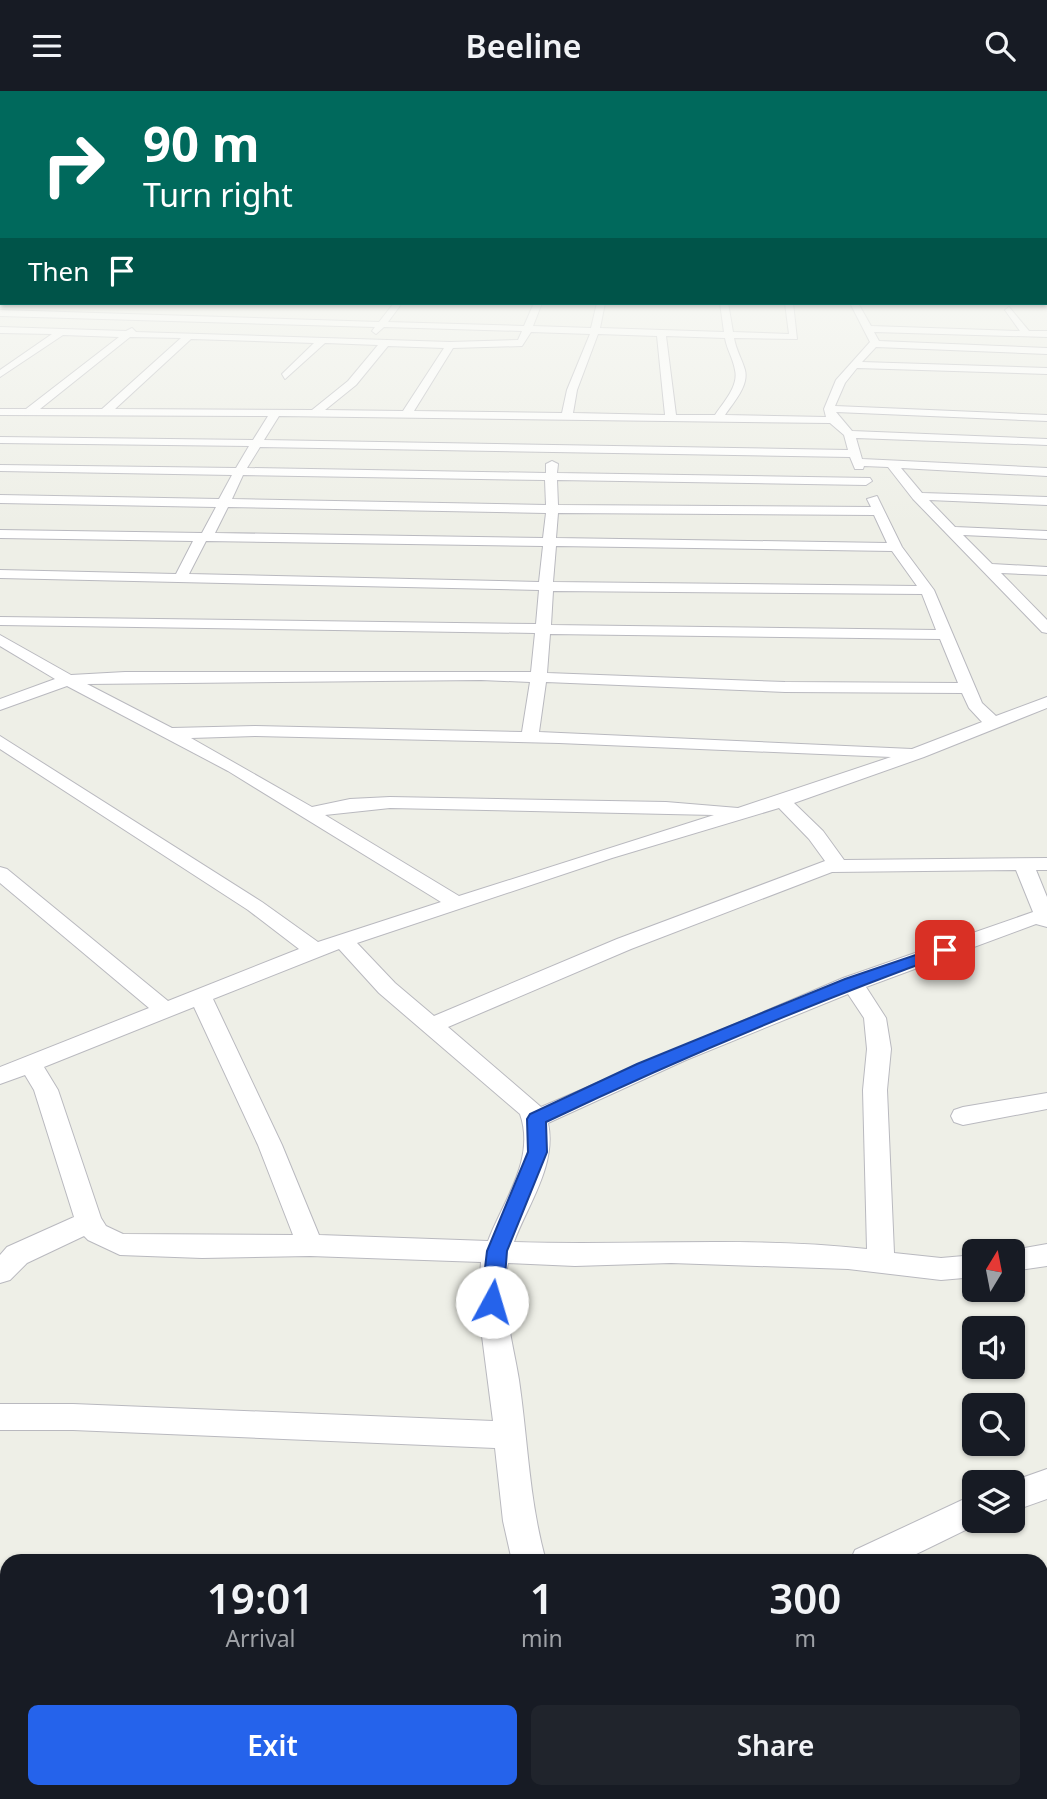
<!DOCTYPE html>
<html lang="en">
<head>
<meta charset="utf-8">
<style>
  body { margin:0; font-family:"Noto Sans",sans-serif; background:#20242c; color:#f1f3f6; height:100vh; display:flex; flex-direction:column; font-size:26px; white-space:nowrap }
  * { box-sizing:border-box; margin:0 }
  p { font-size:23px; color:#9ea1a6 }
  .icon { flex:none; width:38px; height:38px; fill:none; stroke:currentColor; stroke-width:2; stroke-linecap:round; stroke-linejoin:round }
  .map { position:relative; flex:1; overflow:hidden }
  .sheet { position:absolute; left:0px; top:1463px; width:1048px; height:245px; display:flex; flex-direction:column; background:#171b24; border-radius:21px 21px 0 0; box-shadow:0 2px 5px #0004 }
  .sheet>* { flex:none }
  .top-card { position:absolute; left:0px; top:0px; width:1048px; height:214px; box-shadow:0 2px 5px #0004; background:#00695c; color:#fff; overflow:hidden }
  .needle { width:46px; rotate:10deg }
  .buttons { position:absolute; left:962px; top:1148px; display:grid; gap:14px }
  .buttons a { display:grid; place-items:center; width:63px; height:63px; border-radius:10px; background:#171b24; box-shadow:0 2px 5px #0004; font-size:35px }
  .pin { position:absolute; display:grid; place-items:center; width:60px; height:60px; color:#fff; margin:-30px; border-radius:14px; box-shadow:0 4px 10px #0006 }
  .me { position:absolute; width:77px; margin:-38px; rotate:6deg; stroke-linejoin:round; filter:drop-shadow(0 0 5px #0008) }
  .turn { display:flex; align-items:center; gap:24px; height:147px; padding:0 28px; font-size:32px }
  .turn .icon { width:91px; height:91px; stroke-width:2.5 }
  .turn b { display:block; font-size:49px; line-height:60px }
  .then { display:flex; align-items:center; height:66px; padding:0 28px; background:#0003; gap:14px; font-size:26px }
  .eta { display:flex; justify-content:space-evenly; align-items:center; height:119px; text-align:center }
  .eta b { font-size:42px; font-weight:600; line-height:49px }
  .primary-button { display:flex; gap:14px; margin-top:auto; padding:14px 28px }
  .primary-button a { flex:1; height:80px; border-radius:10px; background:#2563eb; color:#fff; font-size:28px; font-weight:600; line-height:80px; text-align:center }
  .primary-button a+a { background:#20242c; color:#f1f3f6 }
  header { display:flex; justify-content:space-between; align-items:center; height:91px; padding:0 28px; background:#171b24; font-size:32px; font-weight:600 }
  .map>svg:first-child { display:block }
  .lines { fill:none; stroke-linecap:round; stroke-linejoin:round }
  .minor-casing { stroke:#b9b9bf; stroke-width:2 }
  .minor { fill:#fff; fill-rule:evenodd }
  .route { fill:#2563eb; stroke:#184099; stroke-width:2 }
</style>
</head>
<body>
<header><svg class="icon" aria-label="menu" viewBox="0 0 24 24"><path d="M4 6h16M4 12h16M4 18h16"/></svg>Beeline<svg class="icon" aria-label="search" viewBox="0 0 24 24"><circle cx="10" cy="10" r="6"/><path d="M15 15l6 6"/></svg></header>
<div class="map">
<svg width="1047" height="1708" viewBox="0 0 1047 1708">
  <rect width="100%" height="100%" fill="#eeefe7"/>
  <g class="lines">
    <g class="minor-casing">
      <g id="minor">
        <rect x="1046" y="195" width="1" height="2"/>
        <path d="M394,212H402L388,231L524,235L534,212H542L533,235L591,237L597,212H605L600,237L724,241L720,212H728L733,241L789,243L785,212H793L797,248L734,247C736,259 742,268 745,279C749,295 733,312 725,324L826,326L824,318L836,289L870,251L850,212H858L871,235L1020,240L1005,219L1009,216L1029,240H1047V246L874,241L879,250L1047,257V263L876,256L862,271L1047,277V283L857,277L845,292L835,315L1047,324V330L836,321L852,340L1047,348V354L856,347L862,368L1047,377V385L901,377L922,402L1047,406V414L929,409L955,436L1047,440V448L963,444L992,473L1047,476V484L1001,482L1047,529V542L1042,541L913,408L888,376L864,375L863,378H855L850,366L260,356L247,377L546,382V373L552,370L558,373L557,382L870,387L872,390L866,394L557,389L558,414L871,416L867,408L877,405L902,456L934,499L982,612L996,625L1047,606V617L924,666L794,712L823,740L844,769L1047,767V779H1036L1047,806V836L1036,833L866,896L886,927L891,958L887,999L894,1162L941,1167L975,1164V1186L941,1189L848,1178L671,1172L575,1175L508,1172C500,1211 513,1251 519,1289C528,1350 529,1410 546,1470H512L503,1430L495,1357L73,1339H0V1313H73L493,1330L478,1214L481,1171L310,1165L202,1167L120,1164L88,1149L84,1145L27,1172L10,1189L0,1192V1164L7,1156L74,1126L34,999L25,984L0,993V976L149,917L0,792V776L7,778L168,910L299,858L248,819L0,658V645L262,811L318,851L441,811L228,680L67,595L0,619V608L55,588L0,555V544L71,584L125,581H531L535,542L0,534V526L536,533L539,499L0,487V479L176,483L193,450L0,447V439L202,442L216,416L0,412V404L219,408L232,384L0,380V374L236,377L249,355L0,352V346L253,349L268,325L0,324V318H26L119,246L63,244L0,286V279L52,243L0,242V236L126,240L132,237L136,241L450,251L518,249L522,240L384,236L376,243L372,240L375,236L0,225V219L379,231ZM531,241L590,243L567,299L562,322L414,320L453,257L522,255ZM598,243L657,245L665,324L573,322L577,299ZM666,245L725,247C727,259 733,267 735,279C739,295 723,312 715,324H676ZM130,246L181,247L102,318H40ZM191,248L314,252L282,283L285,288L325,252L378,254L348,290L312,319L115,318ZM388,255L444,257L403,320L325,319L356,294ZM279,325L830,332L844,344L848,359L264,349ZM243,384L545,389L546,414L232,408ZM228,416L546,422L543,447L215,442ZM558,422L874,424L887,452L556,447ZM206,450L543,455L539,491L189,483ZM556,455L892,460L917,495L553,491ZM553,500L922,503L936,539L551,534ZM550,543L940,548L958,592L785,591L547,582ZM481,589L530,591L522,641L255,635L172,637L87,593ZM546,591L785,601L962,602L969,617L982,631L912,658L539,641ZM255,645L559,652L891,666L738,717L666,711L390,706L350,708L312,716L191,647ZM390,717L714,724L459,805L325,724ZM779,717L809,748L825,770L617,848L434,925L395,892L357,852L612,767ZM1016,779L1033,821L843,887L541,1016L448,936L631,858L832,781ZM339,858L379,902L520,1023C536,1068 503,1110 488,1150L319,1144L282,1054L213,908ZM848,903L864,927L867,958L863,999L867,1158C750,1145 632,1155 514,1151C528,1113 557,1074 548,1032L686,969ZM194,916L258,1054L293,1144L123,1143L106,1135L101,1127L58,999L44,976Z"/>
        <polygon points="1047,1002 1047,1018 963,1034 954,1031 951,1025 954,1019 963,1016"/>
        <polygon points="1047,1153 1047,1175 1013,1180 1013,1160 1007,1160"/>
        <polygon points="1047,1378 1047,1408 1013,1420 1013,1391 1010,1391"/>
        <polygon points="975,1403 975,1430 984,1430 902,1470 850,1470 855,1459"/>
        <rect x="0" y="1509" width="7" height="34"/>
        <polygon points="571,1701 609,1701 611,1708 573,1708"/>
      </g>
    </g>
    <use href="#minor" class="minor"/>
  </g>
  <linearGradient id="sky" x2="0" y2="1"><stop stop-color="#91b9ee"/><stop offset="0.45" stop-color="#f7f8f4"/><stop offset="1" stop-color="#f7f8f4" stop-opacity="0"/></linearGradient>
  <rect width="1047" height="434" fill="url(#sky)"/>
  <path class="route" d="M945,854L950,855V862C812,912 678,968 546,1031L547,1061L507,1160L503,1211L499,1217L492,1220L484,1217L481,1211L487,1160L528,1061L527,1028L530,1023L637,973L845,888Z"/>
</svg>
<div class="buttons">
<a><svg class="needle" viewBox="-14 -14 28 28"><path d="M0-13l5 13h-10z" fill="#e53935"/><path d="M0 13l5-13h-10z" fill="#9ea1a6"/></svg></a>
<a><svg class="icon" aria-label="sound" viewBox="0 0 24 24"><path d="M4 9h4l5-4v14l-5-4H4zM17 9q2 3 0 6"/></svg></a>
<a><svg class="icon" aria-label="search" viewBox="0 0 24 24"><circle cx="10" cy="10" r="6"/><path d="M15 15l6 6"/></svg></a>
<a><svg class="icon" aria-label="layers" viewBox="0 0 24 24"><path d="M12 4l9 5-9 5-9-5zM3 14l9 5 9-5"/></svg></a>
</div>
<div class="pin" style="left:945px;top:859px;background:#d93025"><svg class="icon" aria-label="arrive" viewBox="0 0 24 24"><path d="M6 21V4h12l-3 4 3 4H6"/></svg></div>
<svg class="me" style="left:492px;top:1211px" viewBox="-20 -20 40 40"><circle r="19" fill="#fff"/><path d="M0-13L10 11 0 6-10 11z" fill="#2563eb"/></svg>
<div class="top-card">
<div class="turn"><svg class="icon" aria-label="right" viewBox="0 0 24 24"><path d="M7 20v-9h11M14 6l5 5-5 5"/></svg><div><b>90 m</b>Turn right</div></div>
<div class="then">Then<svg class="icon" aria-label="arrive" viewBox="0 0 24 24"><path d="M6 21V4h12l-3 4 3 4H6"/></svg></div>
</div>
<section class="sheet">
<div class="eta">
<div><b>19:01</b><p>Arrival</p></div>
<div><b>1</b><p>min</p></div>
<div><b>300</b><p>m</p></div>
</div>
<div class="primary-button"><a>Exit</a><a>Share</a></div>
</section>
</div>
</body>
</html>
